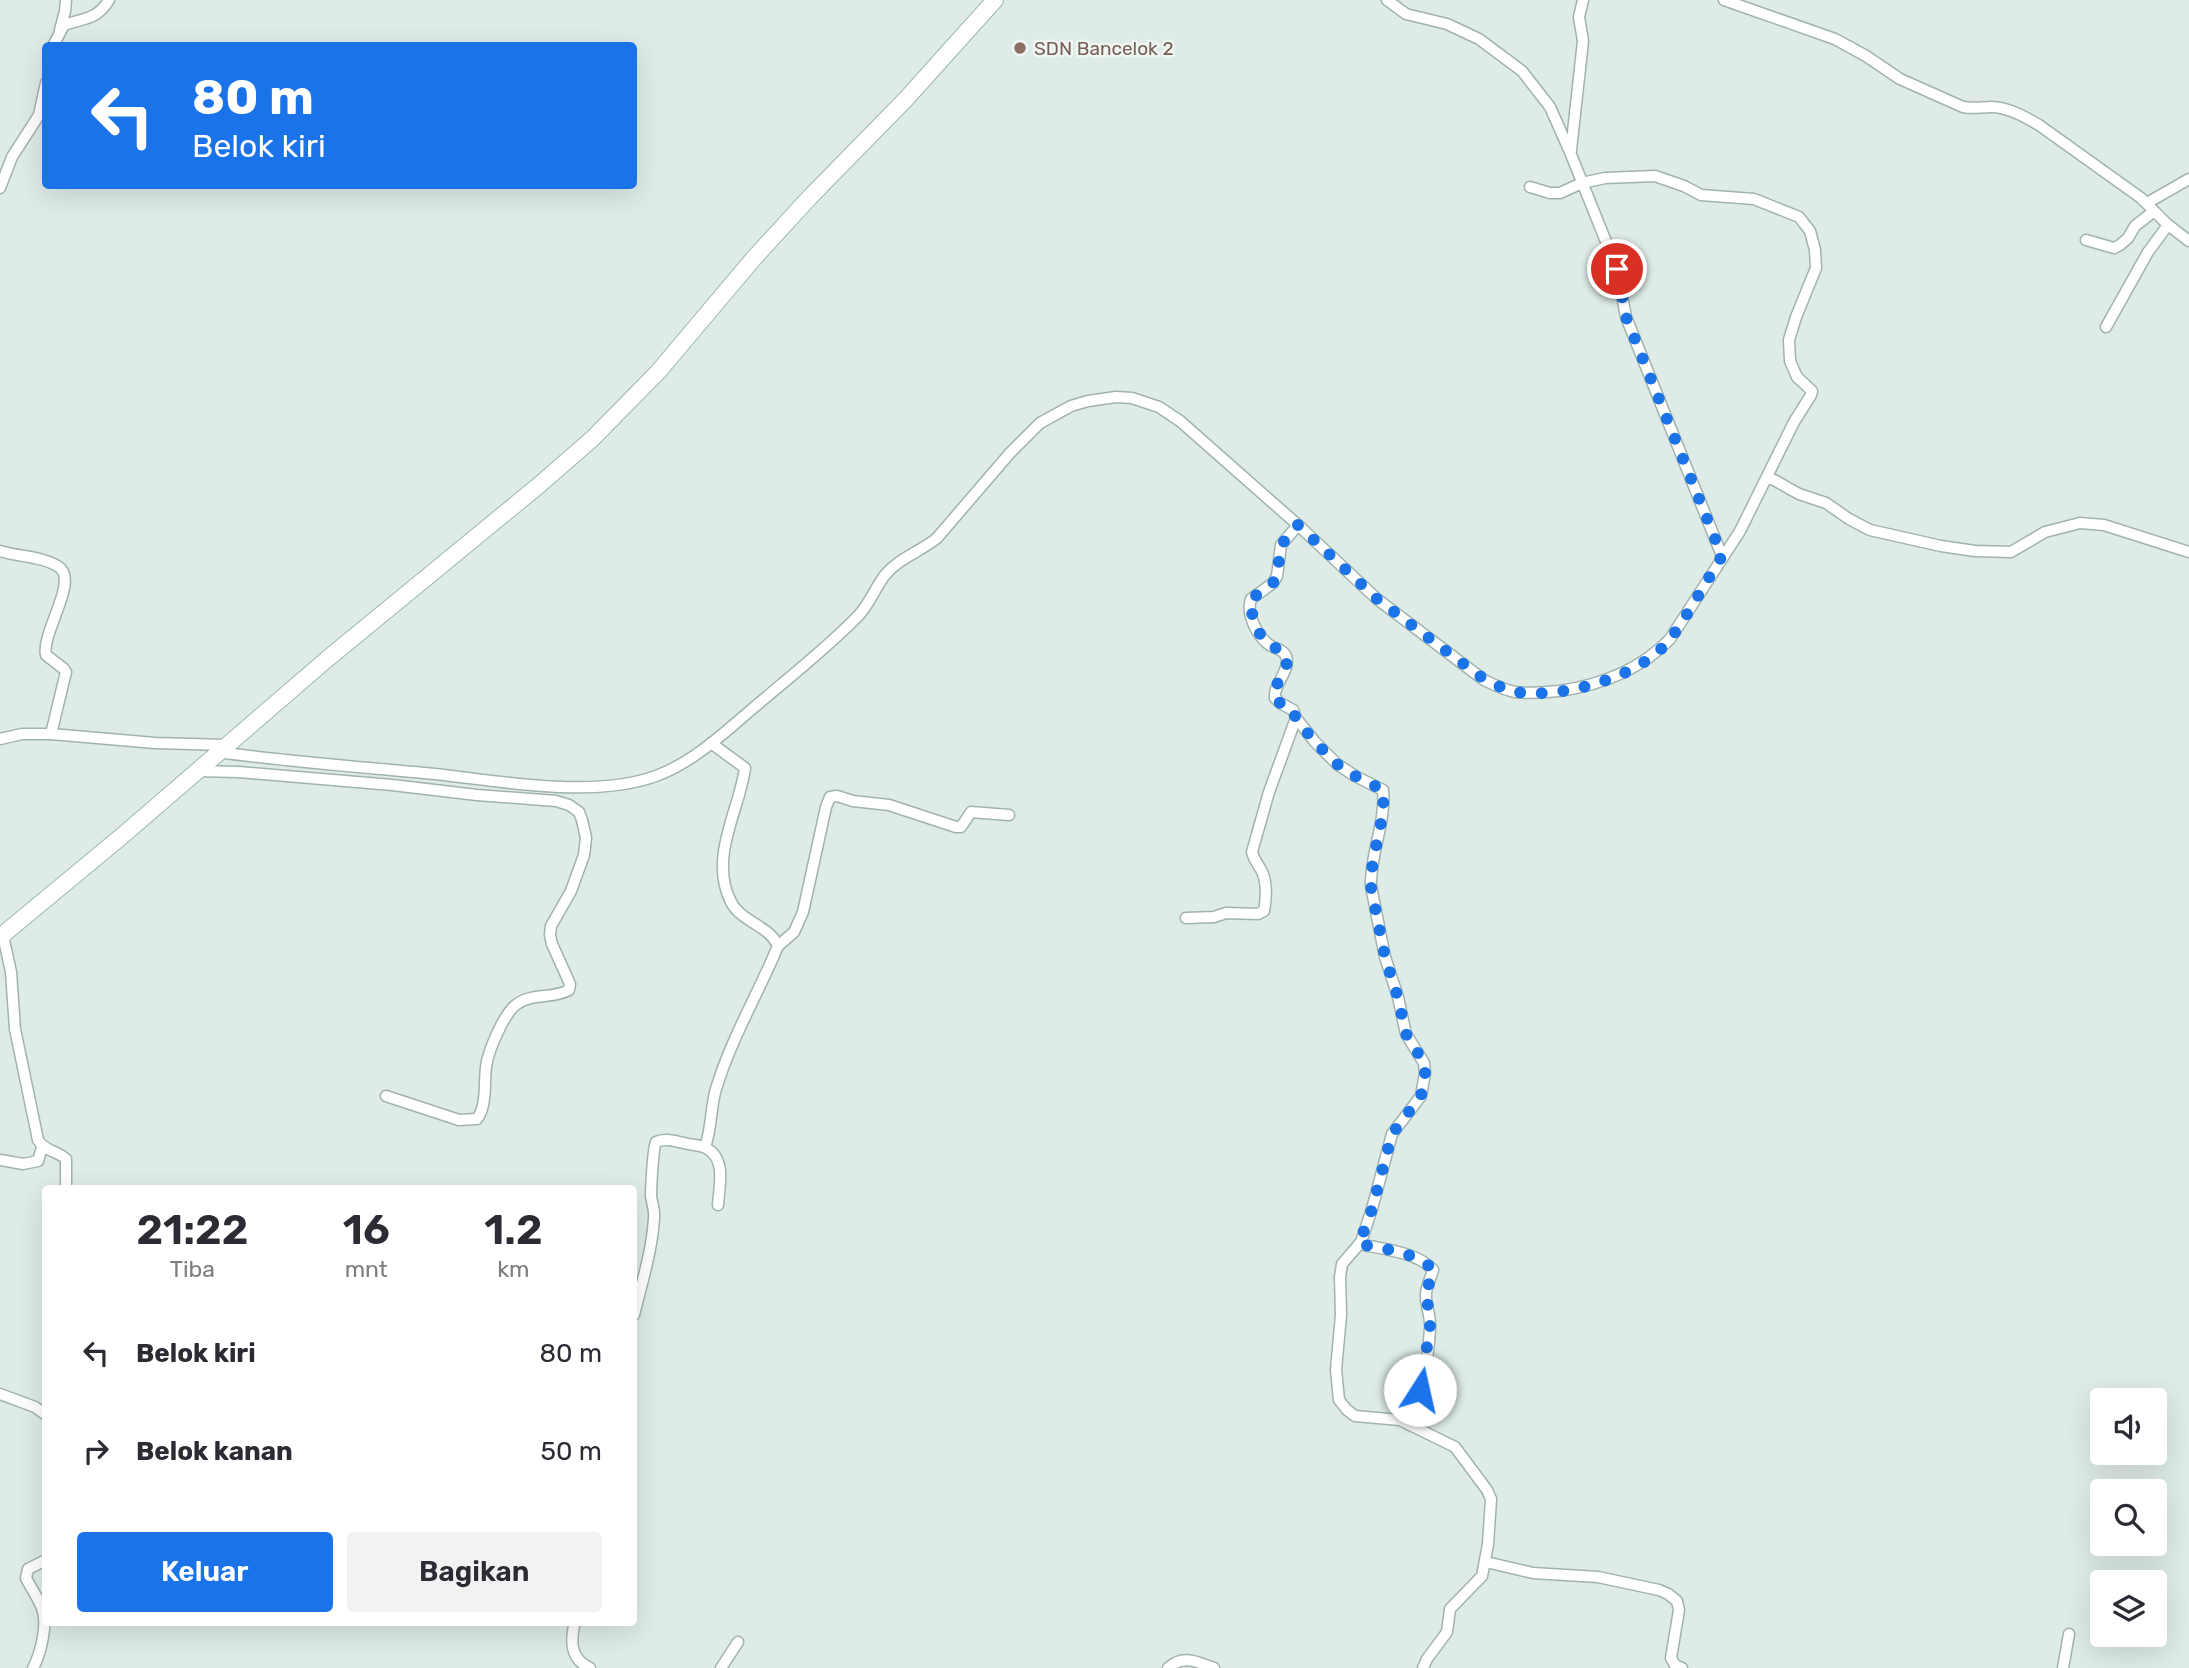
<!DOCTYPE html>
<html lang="id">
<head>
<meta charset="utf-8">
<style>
  body { margin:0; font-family:Rubik,sans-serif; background:#f2f2f3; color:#2b2b33; height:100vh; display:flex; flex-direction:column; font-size:26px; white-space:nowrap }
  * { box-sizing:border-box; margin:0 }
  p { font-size:23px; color:#7c7c81 }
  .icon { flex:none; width:38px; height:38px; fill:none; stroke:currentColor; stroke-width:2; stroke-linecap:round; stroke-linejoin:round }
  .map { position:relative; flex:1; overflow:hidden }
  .sheet { position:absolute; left:42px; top:1185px; width:595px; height:441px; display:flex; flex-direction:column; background:#fff; border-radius:7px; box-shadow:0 7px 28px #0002 }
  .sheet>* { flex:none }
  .guide { position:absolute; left:42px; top:42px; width:595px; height:147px; border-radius:7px; box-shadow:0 7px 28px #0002; background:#1a73e8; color:#fff; overflow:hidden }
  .fabs { position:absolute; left:2090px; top:1388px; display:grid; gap:14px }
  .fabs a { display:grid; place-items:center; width:77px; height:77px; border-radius:7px; background:#fff; box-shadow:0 7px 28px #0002; font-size:35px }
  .pin { position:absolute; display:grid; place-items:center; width:60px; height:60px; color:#fff; margin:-30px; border:4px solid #fff; border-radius:50%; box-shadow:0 2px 7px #0007 }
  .me { position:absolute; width:77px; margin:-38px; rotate:10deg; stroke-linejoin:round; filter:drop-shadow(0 0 5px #0008) }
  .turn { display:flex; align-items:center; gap:24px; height:147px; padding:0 35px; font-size:32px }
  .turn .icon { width:91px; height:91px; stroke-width:2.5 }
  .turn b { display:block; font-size:49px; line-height:60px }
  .eta { display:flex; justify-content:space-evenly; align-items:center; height:119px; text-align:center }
  .eta b { font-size:42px; font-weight:600; line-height:49px }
  .action { display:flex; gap:14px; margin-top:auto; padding:14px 35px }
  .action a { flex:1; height:80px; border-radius:7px; background:#1a73e8; color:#fff; font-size:28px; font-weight:600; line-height:80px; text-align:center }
  .action a+a { background:#f2f2f3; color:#2b2b33 }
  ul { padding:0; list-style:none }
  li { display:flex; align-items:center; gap:21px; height:98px; padding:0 35px }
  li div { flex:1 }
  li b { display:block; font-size:26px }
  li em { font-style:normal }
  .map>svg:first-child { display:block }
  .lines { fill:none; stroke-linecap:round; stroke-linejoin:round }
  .street-casing { stroke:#a1b3ae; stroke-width:13 }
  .secondary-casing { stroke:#9db7af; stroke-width:18 }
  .street { stroke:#fff; stroke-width:10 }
  .secondary { stroke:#fff; stroke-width:16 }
  .route { stroke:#1a73e8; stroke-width:12; stroke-dasharray:0 21.6 }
  .education-dot { fill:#8d6e63; stroke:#eff7f4; stroke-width:2.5 }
  .labels { text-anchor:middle; stroke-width:5; stroke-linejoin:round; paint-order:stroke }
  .education-label { font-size:19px; fill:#785e54; stroke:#eff7f4; text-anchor:start }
</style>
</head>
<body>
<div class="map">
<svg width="2189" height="1668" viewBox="0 0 2189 1668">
  <rect width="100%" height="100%" fill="#deebe6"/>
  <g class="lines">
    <g class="street-casing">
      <g id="street">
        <polyline points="1387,0 1406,14 1447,24 1479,39 1522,71 1550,107 1570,152 1617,269 1626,317 1722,556"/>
        <path d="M1724,0L1835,39L1866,56L1900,79L1963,107C1974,109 1981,107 1991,107C2008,107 2025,117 2039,125L2141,198L2167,224L2189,241"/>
        <polyline points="60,30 65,11 66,0"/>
        <path d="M53,46L64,25C84,18 97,20 109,0"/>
        <polyline points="1571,150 1583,41 1579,17 1583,0"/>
        <polyline points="0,188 12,157 39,115 46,83"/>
        <polyline points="2147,203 2189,179"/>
        <polyline points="2086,240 2114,248 2120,245 2128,238 2135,226 2153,212"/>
        <polyline points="2106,327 2148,252 2168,225"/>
        <polyline points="1767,478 1774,480 1799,494 1826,503 1849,519 1870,530 1941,546 1975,551 2011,552 2045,532 2080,523 2104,525 2189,552"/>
        <path d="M1298,525L1281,545L1277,576L1273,583L1251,599C1246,613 1256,634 1268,644C1274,649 1282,648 1286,656C1291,671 1273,684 1275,698L1280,703L1293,710L1296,718L1315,742L1337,764L1355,776L1383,790C1386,823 1370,854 1371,886L1385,957L1398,997L1406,1034L1424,1063L1425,1073L1421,1096L1392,1134L1372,1209L1361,1242L1342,1264L1340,1277L1341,1315L1336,1370L1339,1400L1347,1410L1355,1416L1400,1420L1455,1447L1487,1490L1491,1499L1488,1544L1482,1576L1450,1609L1447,1632L1427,1659L1423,1668"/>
        <path d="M0,551C19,557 42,556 59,567C79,581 41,633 46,655L64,669L66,672L51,734L155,743L226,745"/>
        <polyline points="0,739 22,734 51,734"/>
        <path d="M218,752C290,762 362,767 435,774C501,781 592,799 656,776C697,761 731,726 764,699C796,672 830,645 859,615C870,603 875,588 885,575C899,558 920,552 937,538L1010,453L1040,423L1071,406L1088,401L1116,397L1132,398L1159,407L1180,421L1298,525L1377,599L1484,680C1494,685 1504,690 1515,692C1530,694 1544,692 1559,691C1602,685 1640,670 1670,639L1740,531L1794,422L1811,395L1812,391L1797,377L1790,361L1789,340L1796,317L1816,268L1815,250L1810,231L1799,217L1754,199L1701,195L1684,186L1655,176L1605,178L1582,183L1560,193H1550L1530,187"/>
        <path d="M197,771L239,772L392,785L477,795L556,801L569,805L579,812L582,820L586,838L584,855L571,891L551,926L550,935L552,944L570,984L569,990C553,999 532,993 517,1004C504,1013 488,1051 486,1067C484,1083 487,1106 477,1119L459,1120L386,1096"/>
        <path d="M1186,918L1214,917L1226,913L1258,914L1264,911C1266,900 1267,885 1263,874C1260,866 1254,861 1252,852L1269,792L1296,718"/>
        <path d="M3,935L11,972L15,1029L38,1140C44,1151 58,1151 66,1159V1188"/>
        <polyline points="778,946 794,932 803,912 826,807 830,797 837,796 853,801 889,805 956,827 961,827 971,812 1009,815"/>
        <path d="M705,1147C712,1128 710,1109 716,1089C731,1039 758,994 778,946C770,926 741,922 731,902C713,867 729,829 739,795C741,786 744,777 745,768L711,743"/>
        <polyline points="0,1160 23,1164 38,1161 42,1147"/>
        <path d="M1359,1244C1382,1249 1418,1252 1433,1270C1431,1278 1425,1288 1426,1297C1426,1307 1431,1316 1430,1329C1428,1360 1422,1396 1410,1425"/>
        <path d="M634,1315C642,1282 652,1251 654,1218C655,1210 652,1204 651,1196C651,1189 653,1147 656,1142C665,1138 674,1141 684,1143C691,1145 700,1145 706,1148C727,1159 719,1186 718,1205"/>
        <polyline points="0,1394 35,1407 46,1415"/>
        <polyline points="1486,1562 1533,1573 1598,1577 1659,1590 1668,1594 1677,1601 1679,1610 1671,1658 1675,1665 1682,1668"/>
        <path d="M575,1622C570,1641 570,1659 590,1668"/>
        <path d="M33,1668C41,1653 48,1624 42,1608C38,1598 31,1588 26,1578L28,1569L46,1560"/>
        <polyline points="721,1668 738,1642"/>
        <path d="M1168,1668C1183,1654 1197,1662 1214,1668"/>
        <polyline points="2063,1668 2069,1634"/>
      </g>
    </g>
    <g class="secondary-casing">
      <polyline id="secondary" points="0,937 122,836 326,660 538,486 592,439 658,372 754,258 810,197 906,99 995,0"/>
    </g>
    <use href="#street" class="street"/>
    <use href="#secondary" class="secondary"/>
  </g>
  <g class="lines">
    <path class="route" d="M1420,1390L1430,1328V1311L1425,1297L1433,1270C1418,1252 1382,1249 1359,1244L1372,1209L1392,1134L1421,1096L1425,1073L1424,1063L1406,1034L1398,998L1385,957L1371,887C1370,854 1386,823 1383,790L1355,776L1337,764L1315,742L1296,719L1293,710L1280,703L1275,698V689L1287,663L1286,656L1283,652L1268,644L1262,637L1255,626L1250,604L1251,599L1273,583L1277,576L1281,545L1298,525L1377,599L1485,680C1498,686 1510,692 1525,693C1571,696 1642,676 1671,638C1690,612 1705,583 1722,556L1626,317L1617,269"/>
  </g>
  <circle class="education-dot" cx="1020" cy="48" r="7"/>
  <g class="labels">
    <g class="education-label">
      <text x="1034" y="55">SDN Bancelok 2</text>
    </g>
  </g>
</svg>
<div class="fabs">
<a><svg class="icon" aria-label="sound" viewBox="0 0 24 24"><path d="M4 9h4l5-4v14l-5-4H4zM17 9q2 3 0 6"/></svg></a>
<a><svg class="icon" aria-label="search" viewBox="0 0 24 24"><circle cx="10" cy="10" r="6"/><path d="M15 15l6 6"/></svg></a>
<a><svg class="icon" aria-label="layers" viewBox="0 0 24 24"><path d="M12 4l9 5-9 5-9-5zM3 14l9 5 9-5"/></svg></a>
</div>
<div class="pin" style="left:1617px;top:269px;background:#d93025"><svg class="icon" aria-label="arrive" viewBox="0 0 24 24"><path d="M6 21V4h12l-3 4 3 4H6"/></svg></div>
<svg class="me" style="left:1420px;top:1390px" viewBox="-20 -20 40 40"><circle r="19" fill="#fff"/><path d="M0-13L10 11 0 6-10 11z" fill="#1a73e8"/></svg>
<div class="guide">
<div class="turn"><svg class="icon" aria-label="left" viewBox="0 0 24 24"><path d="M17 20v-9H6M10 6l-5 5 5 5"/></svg><div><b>80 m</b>Belok kiri</div></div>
</div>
<section class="sheet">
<div class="eta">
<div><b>21:22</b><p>Tiba</p></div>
<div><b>16</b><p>mnt</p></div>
<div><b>1.2</b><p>km</p></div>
</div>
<ul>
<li><svg class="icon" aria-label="left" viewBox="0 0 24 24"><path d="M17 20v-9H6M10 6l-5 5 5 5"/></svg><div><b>Belok kiri</b></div><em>80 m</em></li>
<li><svg class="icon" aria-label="right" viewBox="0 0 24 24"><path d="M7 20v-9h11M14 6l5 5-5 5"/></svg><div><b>Belok kanan</b></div><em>50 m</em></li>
</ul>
<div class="action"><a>Keluar</a><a>Bagikan</a></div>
</section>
</div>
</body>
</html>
